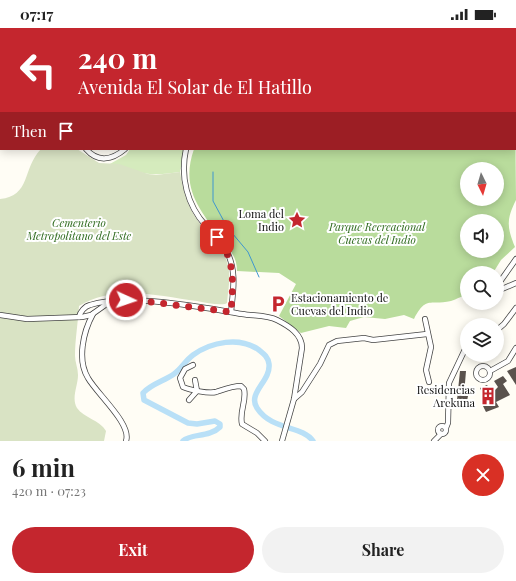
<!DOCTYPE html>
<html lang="en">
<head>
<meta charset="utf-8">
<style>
  body { margin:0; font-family:"Playfair Display",serif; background:#f2f2f2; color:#222; height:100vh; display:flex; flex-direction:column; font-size:15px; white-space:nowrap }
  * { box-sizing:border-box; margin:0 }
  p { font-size:13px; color:#767676 }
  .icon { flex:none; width:22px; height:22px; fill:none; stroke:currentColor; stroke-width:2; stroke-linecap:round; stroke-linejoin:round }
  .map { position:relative; height:413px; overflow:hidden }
  .panel { display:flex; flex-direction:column; background:#fff; flex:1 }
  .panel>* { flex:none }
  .top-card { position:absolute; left:0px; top:0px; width:516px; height:122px; box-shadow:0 2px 10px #0003; background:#c4262e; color:#fff; overflow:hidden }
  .needle { width:26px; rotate:175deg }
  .fabs { position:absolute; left:460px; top:134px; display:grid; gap:8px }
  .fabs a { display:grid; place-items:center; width:44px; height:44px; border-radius:50%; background:#fff; box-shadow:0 2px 10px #0003; font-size:20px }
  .pin { position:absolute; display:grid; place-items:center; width:34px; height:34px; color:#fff; margin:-17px; border-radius:8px; box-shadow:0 2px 6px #0006 }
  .me { position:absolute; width:44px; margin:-22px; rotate:93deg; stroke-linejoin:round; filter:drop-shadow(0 0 3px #0008) }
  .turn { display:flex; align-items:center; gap:14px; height:84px; padding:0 12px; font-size:18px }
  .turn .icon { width:52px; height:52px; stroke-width:2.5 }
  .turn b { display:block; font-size:28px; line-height:34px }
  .then { display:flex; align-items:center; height:38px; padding:0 12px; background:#0003; gap:8px; font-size:15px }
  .round { display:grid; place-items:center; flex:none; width:42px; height:42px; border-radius:21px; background:#f2f2f2 }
  .overview { display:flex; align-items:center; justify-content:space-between; height:68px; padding:0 12px }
  h1 { font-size:24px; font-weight:700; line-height:30px }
  .button { display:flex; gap:8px; margin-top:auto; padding:8px 12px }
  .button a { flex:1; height:46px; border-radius:24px; background:#c4262e; color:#fff; font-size:16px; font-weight:700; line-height:46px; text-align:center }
  .button a+a { background:#f2f2f2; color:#222 }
  .status { display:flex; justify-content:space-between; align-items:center; height:28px; padding:0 20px; background:#fff; direction:ltr }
  .status svg { height:11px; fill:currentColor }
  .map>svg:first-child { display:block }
  .green { fill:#d5ebbd }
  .forest { fill:#b9dc9c; fill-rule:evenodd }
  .cemetery { fill:#d9e3c4 }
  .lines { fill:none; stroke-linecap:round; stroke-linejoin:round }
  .stream { stroke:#3f96cf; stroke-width:1 }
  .river { stroke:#b9e0f7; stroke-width:5.5 }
  .building { fill:#5a524d }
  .minor-casing { stroke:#444; stroke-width:6 }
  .minor { stroke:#fff; stroke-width:4.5 }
  .route { stroke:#c4262e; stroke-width:7; stroke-dasharray:0 12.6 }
  .labels { text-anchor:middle; stroke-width:4; stroke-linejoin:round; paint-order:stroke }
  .poi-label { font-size:11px; fill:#111; stroke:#fff; text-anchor:end }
  .park-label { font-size:11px; font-style:italic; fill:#2f6b1f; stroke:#fff }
</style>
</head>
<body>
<div class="status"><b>07:17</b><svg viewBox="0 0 49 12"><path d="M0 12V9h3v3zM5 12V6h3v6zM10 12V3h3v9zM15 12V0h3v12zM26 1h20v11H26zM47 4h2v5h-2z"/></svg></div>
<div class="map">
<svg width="516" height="413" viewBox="0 0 516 413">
  <rect width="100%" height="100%" fill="#fffdf5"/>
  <path class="green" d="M130,121H184L180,144C166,146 153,148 139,144C125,140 122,137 108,137L126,127Z"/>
  <g class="forest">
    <polygon points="170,0 414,0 415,1 171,1"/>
    <path d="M515,75L516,172C506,192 507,199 515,219L501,232L493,245H467V268C461,268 457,271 451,273C431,278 426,267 414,291L404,287L385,291L364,289L350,293L346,300L329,298L301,305L279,288L296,256L279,245L237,243C237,230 231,223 223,213C200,182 180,161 194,121H515ZM467,141H497V171H467ZM467,193H497V223H467Z"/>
  </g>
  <path class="cemetery" d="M41,121H77L99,135L119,136L148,146L156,147L180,144C183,162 187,178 198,193C209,209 224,218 228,238C231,249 228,263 227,275L225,276C216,277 207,275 197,273C159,268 114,256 79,278C78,295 75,312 75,328C75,334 78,340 78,347C78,358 71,370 77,380C84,390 100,392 106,403L104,413H0V171C31,168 22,141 41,121Z"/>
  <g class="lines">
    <polyline class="stream" points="213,144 213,173 227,199 248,224 259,249"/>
    <path class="river" d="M183,413C191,405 209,410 220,399V396L215,393L197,396L188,395L144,372L143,365C151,356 164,353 174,346C181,341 186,332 193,327C211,314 240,308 259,322C264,326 268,329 269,336C271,353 247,365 257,380C272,403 302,397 313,413"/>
  </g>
  <g class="building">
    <polygon points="516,339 516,357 507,343"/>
    <polygon points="460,343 466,343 464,367 468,368 467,373 457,372"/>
    <polygon points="503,348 507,353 503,356 510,367 496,374 499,379 486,384 483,378 487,376 480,360 487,357 492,365 498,359 494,353"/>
  </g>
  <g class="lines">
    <g class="minor-casing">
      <g id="minor">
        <polyline points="91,0 91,1"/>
        <polyline points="48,1 48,0"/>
        <polyline points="0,86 1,85"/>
        <path d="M86,121C98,135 112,132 125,121"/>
        <path d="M186,121C180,149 187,177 206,198C214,207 222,213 227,224C237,243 233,264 231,284"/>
        <polyline points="497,258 516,231"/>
        <polyline points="497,261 502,261 516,255"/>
        <path d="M93,286C83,304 77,332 88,350C97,366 132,396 126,413"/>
        <polyline points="0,287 27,291 82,289 91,287 108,275"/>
        <path d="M79,289C80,284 85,278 90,277C128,265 202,279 242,286C253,288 267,287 277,292C289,298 302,306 302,320L294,371L282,413"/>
        <polyline points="425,291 431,319 426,342 429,354"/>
        <polyline points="497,302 504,296 516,280"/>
        <path d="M193,337L185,341L180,350L183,359C190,362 209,366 216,364C225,361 232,358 241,358L244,361C247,373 239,383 242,396L257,405L265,413"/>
        <circle cx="483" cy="345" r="7"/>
        <polyline points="490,343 508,333 516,320"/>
        <polyline points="294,371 302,364 320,336 329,317 337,313 364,310 373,312 427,306"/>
        <polyline points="189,372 197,363 195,352"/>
        <circle cx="442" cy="402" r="4"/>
        <polyline points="446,400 448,395 449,355 467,317"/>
        <polyline points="434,413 441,406"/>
      </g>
    </g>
    <use href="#minor" class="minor"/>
  </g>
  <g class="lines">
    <path class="route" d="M126,272L151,274L231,284C233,256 236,232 217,209"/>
  </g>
  <defs>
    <g id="sight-bare" transform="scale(1.38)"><path d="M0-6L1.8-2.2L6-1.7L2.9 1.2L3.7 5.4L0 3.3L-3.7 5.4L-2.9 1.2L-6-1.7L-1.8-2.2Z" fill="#c4262e" stroke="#fff" stroke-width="2.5" paint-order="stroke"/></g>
    <g id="parking-bare" transform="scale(1.38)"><path d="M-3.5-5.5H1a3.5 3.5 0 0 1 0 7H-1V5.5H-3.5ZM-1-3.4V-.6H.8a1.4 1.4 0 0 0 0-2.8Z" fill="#c4262e" stroke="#fff" stroke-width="2.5" paint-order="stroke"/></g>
    <g id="building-bare" transform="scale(1.38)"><path d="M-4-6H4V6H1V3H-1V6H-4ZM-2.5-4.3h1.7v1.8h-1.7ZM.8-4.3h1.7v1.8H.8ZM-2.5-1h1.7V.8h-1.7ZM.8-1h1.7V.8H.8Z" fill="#c4262e" stroke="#fff" stroke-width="2.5" paint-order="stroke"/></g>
  </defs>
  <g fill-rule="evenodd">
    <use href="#sight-bare" x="297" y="192"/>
    <use href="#parking-bare" x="278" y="276"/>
    <use href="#building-bare" x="488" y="368"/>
  </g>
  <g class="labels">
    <g class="poi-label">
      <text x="284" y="190">Loma del<tspan x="284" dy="13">Indio</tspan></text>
      <text x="291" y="274" text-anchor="start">Estacionamiento de<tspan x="291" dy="13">Cuevas del Indio</tspan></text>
      <text x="475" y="366">Residencias<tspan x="475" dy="13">Arekuna</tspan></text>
    </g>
    <g class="park-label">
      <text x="79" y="199">Cementerio<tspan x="79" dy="13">Metropolitano del Este</tspan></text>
      <text x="377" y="203">Parque Recreacional<tspan x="377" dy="13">Cuevas del Indio</tspan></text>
    </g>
  </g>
</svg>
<div class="fabs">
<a><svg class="needle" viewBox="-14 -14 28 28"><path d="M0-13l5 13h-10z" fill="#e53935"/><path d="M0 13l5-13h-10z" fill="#767676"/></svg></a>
<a><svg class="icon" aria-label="sound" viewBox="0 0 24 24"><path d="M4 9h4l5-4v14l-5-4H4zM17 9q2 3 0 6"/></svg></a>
<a><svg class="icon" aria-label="search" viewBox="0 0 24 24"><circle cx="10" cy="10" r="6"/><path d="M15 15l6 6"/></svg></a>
<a><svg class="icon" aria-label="layers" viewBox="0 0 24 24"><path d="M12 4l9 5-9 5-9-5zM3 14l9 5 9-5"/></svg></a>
</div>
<div class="pin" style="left:217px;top:209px;background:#d93025"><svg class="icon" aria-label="arrive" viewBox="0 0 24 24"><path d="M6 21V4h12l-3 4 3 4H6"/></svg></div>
<svg class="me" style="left:126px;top:272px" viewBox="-20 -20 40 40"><circle r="17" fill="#c4262e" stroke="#fff" stroke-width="3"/><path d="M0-11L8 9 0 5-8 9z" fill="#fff"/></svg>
<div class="top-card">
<div class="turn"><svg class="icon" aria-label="left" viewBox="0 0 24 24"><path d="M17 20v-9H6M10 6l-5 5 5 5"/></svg><div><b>240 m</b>Avenida El Solar de El Hatillo</div></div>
<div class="then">Then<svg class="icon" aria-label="arrive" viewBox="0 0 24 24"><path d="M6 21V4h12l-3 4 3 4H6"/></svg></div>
</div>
</div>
<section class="panel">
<div class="overview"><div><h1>6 min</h1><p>420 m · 07:23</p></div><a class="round" style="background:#d93025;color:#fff"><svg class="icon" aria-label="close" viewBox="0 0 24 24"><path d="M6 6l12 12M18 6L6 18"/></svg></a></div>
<div class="button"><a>Exit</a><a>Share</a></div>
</section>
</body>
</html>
